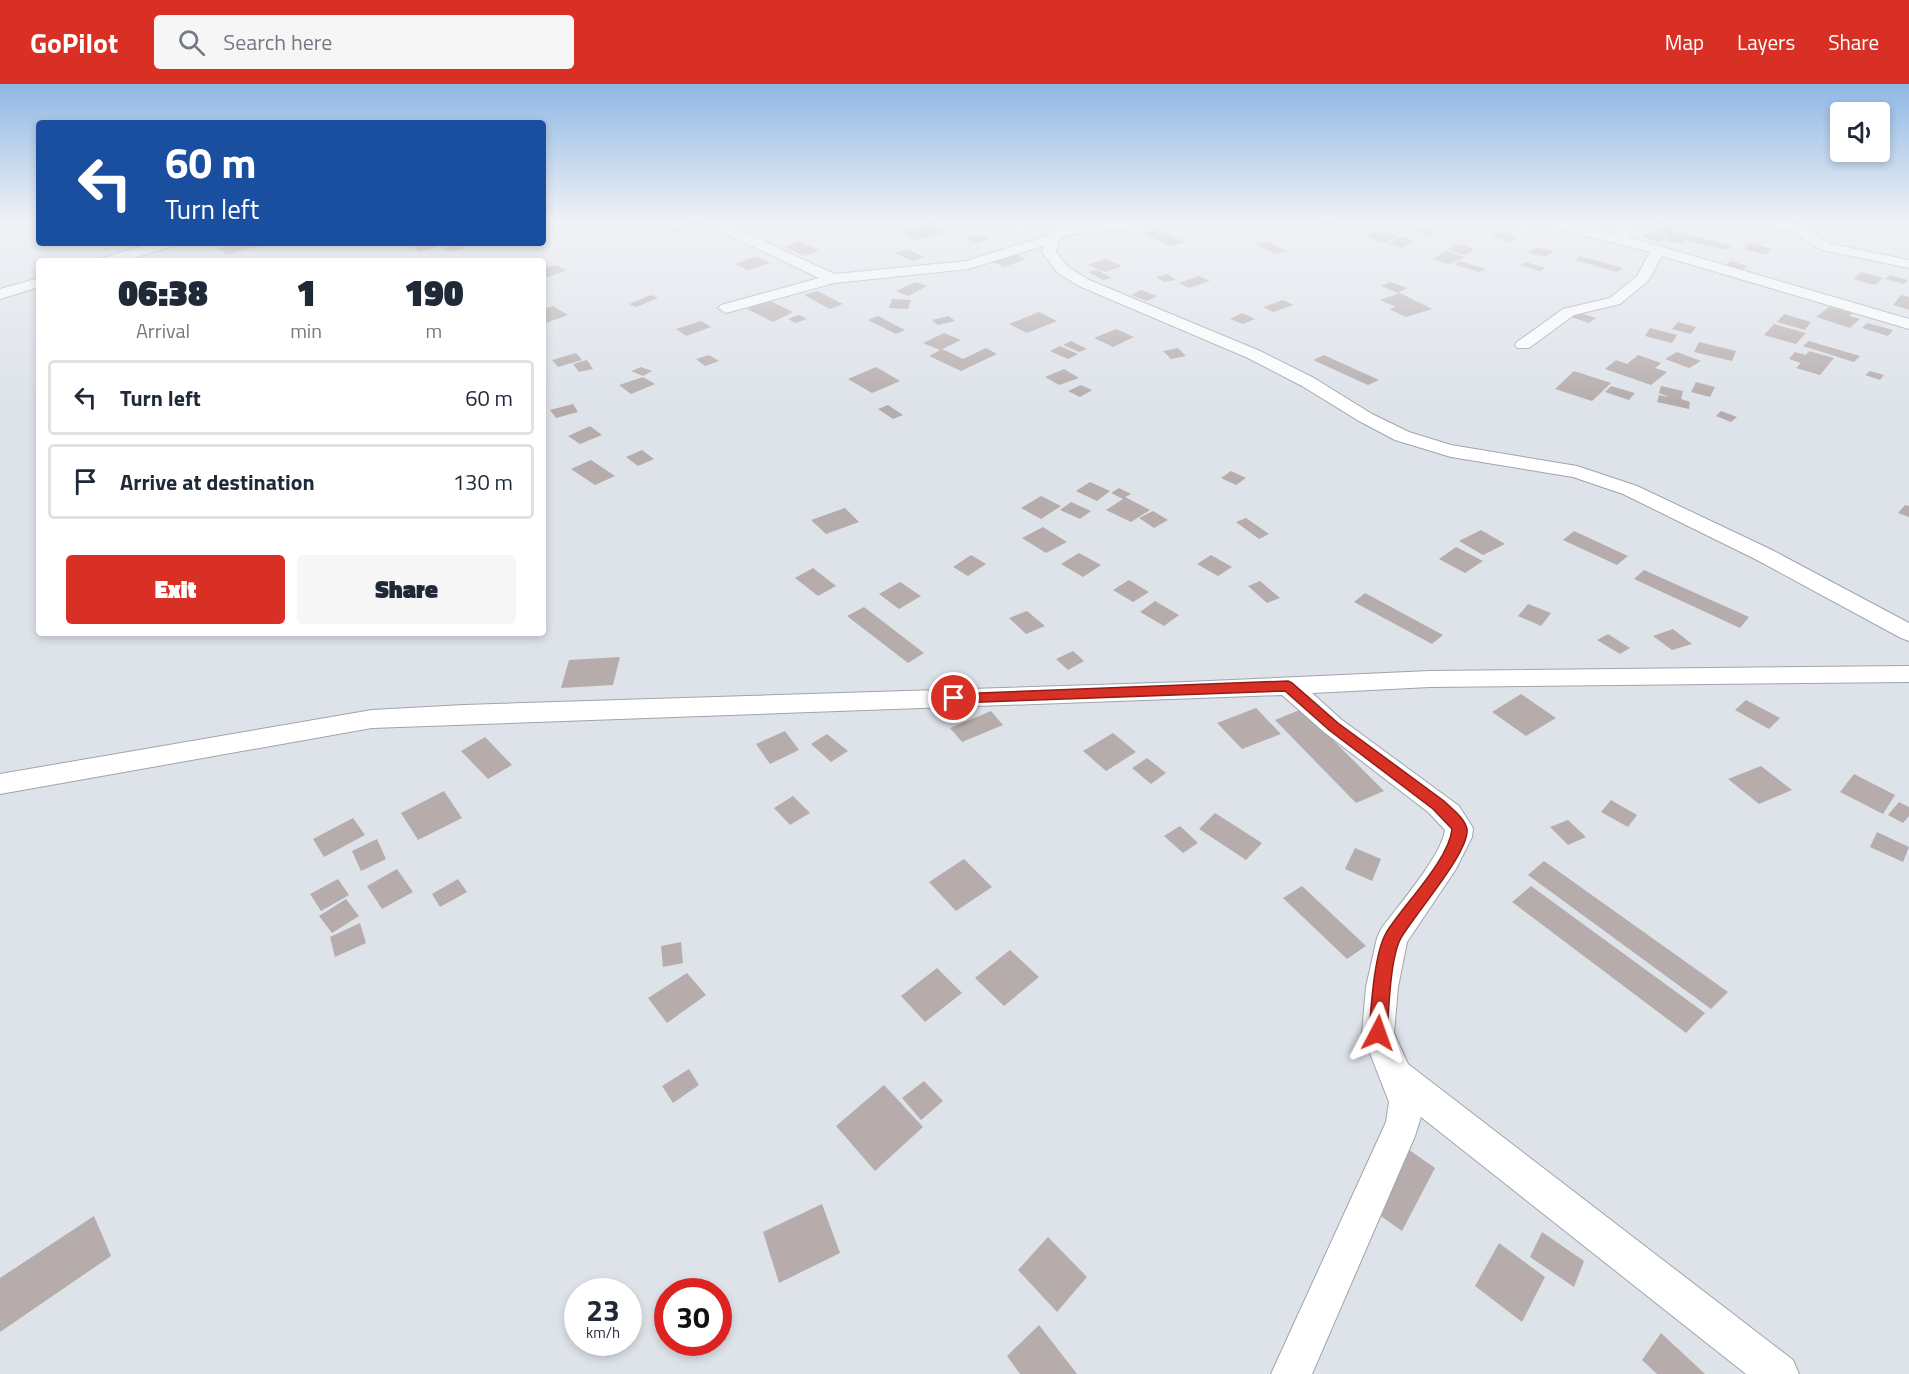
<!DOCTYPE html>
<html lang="en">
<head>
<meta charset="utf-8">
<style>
  body { margin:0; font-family:"Titillium Web",sans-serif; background:#f6f6f7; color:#1f2937; height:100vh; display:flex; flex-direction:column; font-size:22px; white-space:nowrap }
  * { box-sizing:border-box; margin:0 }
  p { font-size:20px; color:#747a83 }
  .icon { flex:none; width:33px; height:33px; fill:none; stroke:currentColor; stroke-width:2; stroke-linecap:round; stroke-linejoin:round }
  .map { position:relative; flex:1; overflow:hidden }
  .drawer { position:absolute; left:36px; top:174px; width:510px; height:378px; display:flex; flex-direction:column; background:#fff; border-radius:6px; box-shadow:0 3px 9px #0003 }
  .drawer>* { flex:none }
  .top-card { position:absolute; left:36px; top:36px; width:510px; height:126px; border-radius:6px; box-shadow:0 3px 9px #0003; background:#1a4fa0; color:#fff; overflow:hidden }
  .buttons { position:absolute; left:1830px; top:18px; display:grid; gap:12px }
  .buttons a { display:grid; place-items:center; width:60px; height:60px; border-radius:6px; background:#fff; box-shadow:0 3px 9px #0003; font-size:30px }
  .speed { position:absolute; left:564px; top:1194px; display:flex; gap:12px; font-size:30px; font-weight:700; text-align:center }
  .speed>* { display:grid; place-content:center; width:78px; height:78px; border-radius:50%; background:#fff; box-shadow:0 3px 9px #0003; line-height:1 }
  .speed small { font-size:15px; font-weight:400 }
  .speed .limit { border:9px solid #d22; background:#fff; color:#111 }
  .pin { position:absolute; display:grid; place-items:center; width:51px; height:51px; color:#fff; margin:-26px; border:3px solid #fff; border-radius:50%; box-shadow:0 2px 6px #0007 }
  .me { position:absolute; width:66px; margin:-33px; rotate:4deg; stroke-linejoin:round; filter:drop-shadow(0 0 4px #0008) }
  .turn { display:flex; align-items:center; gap:21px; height:126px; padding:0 30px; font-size:27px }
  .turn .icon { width:78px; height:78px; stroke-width:2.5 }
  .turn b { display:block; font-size:42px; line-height:51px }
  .eta { display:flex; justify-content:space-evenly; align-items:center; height:102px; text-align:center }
  .eta b { font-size:36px; font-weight:800; line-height:42px }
  .button { display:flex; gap:12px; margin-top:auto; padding:12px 30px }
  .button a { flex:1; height:69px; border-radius:6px; background:#d93025; color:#fff; font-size:24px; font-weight:800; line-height:69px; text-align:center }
  .button a+a { background:#f6f6f7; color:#1f2937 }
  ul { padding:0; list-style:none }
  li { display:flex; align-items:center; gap:18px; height:75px; margin:0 12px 9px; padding:0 18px; border:3px solid #e0e1e3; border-radius:6px }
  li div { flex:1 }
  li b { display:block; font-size:22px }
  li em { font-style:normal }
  header { display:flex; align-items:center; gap:36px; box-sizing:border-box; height:84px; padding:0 30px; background:#d93025; color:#fff }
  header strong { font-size:28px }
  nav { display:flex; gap:33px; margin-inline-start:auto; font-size:21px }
  .search { width:420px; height:54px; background:#f6f6f7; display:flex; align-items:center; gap:15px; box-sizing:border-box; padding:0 21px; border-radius:6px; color:#747a83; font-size:22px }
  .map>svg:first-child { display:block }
  .building { fill:#b6acac }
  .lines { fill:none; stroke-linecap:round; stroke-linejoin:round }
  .street-casing { stroke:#a0a4ab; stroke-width:2 }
  .street { fill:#fff; fill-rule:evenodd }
  .route { fill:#d93025; stroke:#8d1f18; stroke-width:1.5 }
</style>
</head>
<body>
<header>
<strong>GoPilot</strong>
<div class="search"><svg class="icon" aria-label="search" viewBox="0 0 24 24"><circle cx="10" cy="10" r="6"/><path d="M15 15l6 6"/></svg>Search here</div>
<nav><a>Map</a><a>Layers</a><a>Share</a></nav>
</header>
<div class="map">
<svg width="1909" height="1290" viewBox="0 0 1909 1290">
  <rect width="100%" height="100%" fill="#dee3ea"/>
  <g class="building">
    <polygon points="688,138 708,140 678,149 668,144"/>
    <polygon points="931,138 948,148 917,156 900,146"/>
    <polygon points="1315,138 1333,138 1350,143 1343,147"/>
    <polygon points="1659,138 1676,143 1672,146 1731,162 1726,166 1685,156 1681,160 1666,156 1671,152 1655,147 1659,144 1652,142"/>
    <polygon points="1413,140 1439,148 1431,152 1406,144"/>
    <polygon points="1158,145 1185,158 1170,162 1143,149"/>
    <polygon points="1375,146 1397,152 1386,159 1364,153"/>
    <polygon points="1500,148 1518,153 1510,158 1491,152"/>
    <polygon points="1651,148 1668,153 1659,158 1642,153"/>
    <polygon points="978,150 988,155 977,159 966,154"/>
    <polygon points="1400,152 1416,157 1403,164 1388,160"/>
    <polygon points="799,157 809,162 820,166 805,172 784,163"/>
    <polygon points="1267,157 1287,167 1275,170 1255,160"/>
    <polygon points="236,159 259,159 262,161 227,171 217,164"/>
    <polygon points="431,159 437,163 419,168 413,163"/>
    <polygon points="458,159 465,164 450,168 443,164"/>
    <polygon points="1750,159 1772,165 1766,171 1744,165"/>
    <polygon points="1457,160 1474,165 1465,171 1448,166"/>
    <polygon points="1538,163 1554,168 1544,173 1528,168"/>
    <polygon points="907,165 924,173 912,177 895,169"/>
    <polygon points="1447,167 1464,173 1449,180 1432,175"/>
    <polygon points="1011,168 1026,175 1004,183 989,176"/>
    <polygon points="757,172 770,179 748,186 735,180"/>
    <polygon points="1580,172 1623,184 1617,188 1574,176"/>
    <polygon points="1105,175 1122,182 1105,188 1088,181"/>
    <polygon points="1459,177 1486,185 1480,188 1454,181"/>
    <polygon points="1731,177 1747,182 1741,187 1725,182"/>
    <polygon points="1526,178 1546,184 1540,187 1520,181"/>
    <polygon points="555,181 567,186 548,193 543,191 543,185"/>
    <polygon points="1097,186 1112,194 1103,196 1089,188"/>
    <polygon points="1861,188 1883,194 1875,201 1853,195"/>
    <polygon points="1168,190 1176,196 1164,198 1156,193"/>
    <polygon points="1890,191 1908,196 1904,200 1885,195"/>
    <polygon points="1199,192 1210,197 1189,204 1179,199"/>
    <polygon points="915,198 927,202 908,212 896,207"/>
    <polygon points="1390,198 1407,204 1398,209 1381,202"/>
    <polygon points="1141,206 1157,212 1147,217 1131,211"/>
    <polygon points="817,207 843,220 830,225 804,211"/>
    <polygon points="1400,209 1432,225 1406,233 1389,225 1396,223 1380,216"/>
    <polygon points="651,211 658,214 636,223 629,220"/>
    <polygon points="1901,211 1909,213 1909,226 1893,221"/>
    <polygon points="892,215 911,216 908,225 889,224"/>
    <polygon points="768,216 793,228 773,238 747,225"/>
    <polygon points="1283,216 1294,221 1273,228 1263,223"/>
    <polygon points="553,222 568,231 545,239 543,238 543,225"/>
    <polygon points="1829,223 1852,229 1849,232 1860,235 1850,244 1816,233"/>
    <polygon points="1039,228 1057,237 1027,249 1009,240"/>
    <polygon points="1577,228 1596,234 1589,239 1571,233"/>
    <polygon points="1242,229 1255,235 1243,240 1230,235"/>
    <polygon points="1784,230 1811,238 1805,246 1777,238"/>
    <polygon points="799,231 807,235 795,239 788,235"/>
    <polygon points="878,232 905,246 896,250 868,236"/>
    <polygon points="949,232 955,237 938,241 932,236"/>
    <polygon points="701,237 711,243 686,252 676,245"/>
    <polygon points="1678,238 1696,243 1691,250 1672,245"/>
    <polygon points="1867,239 1893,246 1888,252 1862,244"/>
    <polygon points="1774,240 1806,249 1796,260 1764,251"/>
    <polygon points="1650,244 1677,251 1672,259 1645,252"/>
    <polygon points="1116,245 1134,253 1113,263 1094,254"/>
    <polygon points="944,249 961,256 940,266 923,259"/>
    <polygon points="1071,257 1087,265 1079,268 1063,261"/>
    <polygon points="1809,257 1860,272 1854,278 1803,262"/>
    <polygon points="1699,258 1736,267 1732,277 1694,268"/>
    <polygon points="1060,262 1078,270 1068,275 1050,267"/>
    <polygon points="986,264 997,270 961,287 929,272 942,265 963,275"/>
    <polygon points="1178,264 1186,272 1171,275 1163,267"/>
    <polygon points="1809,267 1834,274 1820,291 1796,284 1801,279 1789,275 1795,268 1806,271"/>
    <polygon points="1677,268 1701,277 1689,284 1665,275"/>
    <polygon points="576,269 582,276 558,283 552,276"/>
    <polygon points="709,271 719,277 705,282 696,275"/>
    <polygon points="1324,271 1379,296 1368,301 1313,276"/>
    <polygon points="1638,271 1661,279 1655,284 1667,288 1651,301 1605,285 1616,276 1627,280"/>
    <polygon points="587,276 593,285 579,288 573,280"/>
    <polygon points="641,283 652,287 643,292 631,287"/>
    <polygon points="876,283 900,297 872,309 848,295"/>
    <polygon points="1064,285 1079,294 1059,301 1045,293"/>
    <polygon points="1574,287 1611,299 1592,317 1555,305"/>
    <polygon points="1870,287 1884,291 1880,296 1865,291"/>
    <polygon points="643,293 655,300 631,310 619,301"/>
    <polygon points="1696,298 1715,303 1710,313 1691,308"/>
    <polygon points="1081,301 1092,306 1080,313 1068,307"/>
    <polygon points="1611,302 1635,309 1629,316 1605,308"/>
    <polygon points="1661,302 1683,307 1681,315 1690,318 1689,325 1657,318 1659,311 1669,313 1659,309"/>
    <polygon points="573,320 578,328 556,334 550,326"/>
    <polygon points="888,321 903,331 893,335 878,325"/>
    <polygon points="1721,327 1737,333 1731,338 1716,332"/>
    <polygon points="590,342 602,351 580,360 568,352"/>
    <polygon points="642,366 654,375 638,382 626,373"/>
    <polygon points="591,376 615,392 595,401 571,385"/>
    <polygon points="1231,387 1246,394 1236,401 1221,394"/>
    <polygon points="1090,398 1110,407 1097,417 1076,407"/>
    <polygon points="1119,404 1131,410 1125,413 1150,426 1131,438 1106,426 1123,415 1111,409"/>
    <polygon points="1041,412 1061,422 1041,435 1021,424"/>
    <polygon points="1071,418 1091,427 1080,435 1060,426"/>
    <polygon points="1905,421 1909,422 1909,433 1898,429"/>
    <polygon points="845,424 859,438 826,450 811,436"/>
    <polygon points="1153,427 1168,436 1154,444 1139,434"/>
    <polygon points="1246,434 1269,450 1259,455 1236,438"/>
    <polygon points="1043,443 1067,458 1046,469 1022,454"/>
    <polygon points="1481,446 1505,460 1483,471 1459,457"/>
    <polygon points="1574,447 1628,472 1617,481 1563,456"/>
    <polygon points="1456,463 1483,477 1465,489 1439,475"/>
    <polygon points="1079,469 1101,481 1083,493 1061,480"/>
    <polygon points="971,471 986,480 968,492 953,483"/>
    <polygon points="1211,471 1232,483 1218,492 1197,480"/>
    <polygon points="813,484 836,502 818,512 795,494"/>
    <polygon points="1644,486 1749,533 1740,544 1634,495"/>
    <polygon points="1129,496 1149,508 1133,518 1113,506"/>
    <polygon points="1260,497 1280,514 1267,519 1248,502"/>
    <polygon points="900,498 921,512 899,525 879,510"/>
    <polygon points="1365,509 1443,551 1432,560 1354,518"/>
    <polygon points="1155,517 1179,531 1164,542 1140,528"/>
    <polygon points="1528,520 1551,529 1541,542 1518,532"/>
    <polygon points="864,523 924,569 908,579 847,532"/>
    <polygon points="1027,527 1045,542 1026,550 1009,534"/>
    <polygon points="1673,545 1692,560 1672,566 1653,552"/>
    <polygon points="1608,550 1630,564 1620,570 1597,556"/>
    <polygon points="1073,567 1084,577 1068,586 1056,575"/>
    <polygon points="620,573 613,601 561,604 569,576"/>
    <polygon points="1521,610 1556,634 1526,652 1492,628"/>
    <polygon points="1746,616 1780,634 1769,645 1735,626"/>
    <polygon points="1256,624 1281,650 1242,665 1217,639"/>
    <polygon points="1302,625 1384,707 1356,719 1275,636"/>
    <polygon points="991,627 1003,641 962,658 950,644"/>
    <polygon points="785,647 799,666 770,680 756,660"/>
    <polygon points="1113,649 1136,668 1106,687 1083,667"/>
    <polygon points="827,650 848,667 831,678 811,660"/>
    <polygon points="485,653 512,681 488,695 461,667"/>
    <polygon points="1147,674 1166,689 1151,700 1132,684"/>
    <polygon points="1761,682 1792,706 1759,720 1728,695"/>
    <polygon points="1854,690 1895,711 1883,730 1840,708"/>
    <polygon points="444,707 462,734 418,756 401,729"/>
    <polygon points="793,712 810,729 790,741 774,724"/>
    <polygon points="1611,716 1637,731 1628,743 1601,728"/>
    <polygon points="1899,718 1909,723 1909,732 1903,739 1888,731"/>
    <polygon points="1215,729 1262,759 1246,776 1199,745"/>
    <polygon points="353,734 365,751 324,773 313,755"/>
    <polygon points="1568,736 1586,753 1568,761 1550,743"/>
    <polygon points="1180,742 1198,759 1183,769 1164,752"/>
    <polygon points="1877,748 1909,763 1903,778 1870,763"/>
    <polygon points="377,755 386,775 361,787 352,767"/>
    <polygon points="1355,764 1381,775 1372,797 1345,785"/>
    <polygon points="964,775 992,803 956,827 929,798"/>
    <polygon points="1544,777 1728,908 1711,925 1528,791"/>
    <polygon points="397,785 413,808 382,825 367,802"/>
    <polygon points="338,795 349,811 321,827 310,810"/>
    <polygon points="458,795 467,808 440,823 432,810"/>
    <polygon points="1302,802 1366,862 1347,875 1283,814"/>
    <polygon points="1531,802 1705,929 1686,949 1512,818"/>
    <polygon points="346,815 359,832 332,849 319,832"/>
    <polygon points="360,839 366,859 335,873 330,853"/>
    <polygon points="681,858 683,879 663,883 661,862"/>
    <polygon points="1010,866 1039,893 1004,922 975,894"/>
    <polygon points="937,884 962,909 925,938 901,912"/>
    <polygon points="687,889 706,911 667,939 648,914"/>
    <polygon points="689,985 699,1001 673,1019 662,1002"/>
    <polygon points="924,997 943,1017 921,1036 902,1014"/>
    <polygon points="884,1001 923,1043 875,1087 836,1042"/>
    <polygon points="1405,1063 1435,1084 1402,1147 1371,1125"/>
    <polygon points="822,1120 840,1169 779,1199 763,1148"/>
    <polygon points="94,1132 111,1172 0,1248 0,1194"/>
    <polygon points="1542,1148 1584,1177 1574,1203 1530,1173"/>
    <polygon points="1048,1153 1087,1193 1057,1228 1018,1186"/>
    <polygon points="1499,1159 1545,1193 1522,1238 1475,1202"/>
    <polygon points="1039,1241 1077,1290 1020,1290 1007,1272"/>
    <polygon points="1661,1249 1705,1290 1657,1290 1642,1276"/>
  </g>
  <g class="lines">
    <g class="street-casing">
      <g id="street">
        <polygon points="1067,138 1083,138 1080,142 1113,138 1158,138 1151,142 1066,151 1058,157 1056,168 1068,183 1089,196 1260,267 1314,294 1372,330 1409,348 1451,361 1577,382 1637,402 1772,466 1909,539 1909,557 1901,554 1757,476 1623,410 1573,393 1451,373 1395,356 1359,337 1302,302 1248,274 1079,202 1058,189 1042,168 1043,162 968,185 834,199 726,229 718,224 721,221 819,194 725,149 723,146 725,143 730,142 835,190 966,177 1046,152"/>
        <path d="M1203,138H1255C1247,145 1211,145 1203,138Z"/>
        <polygon points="1542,138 1566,138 1617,150 1625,138 1639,138 1628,153 1909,235 1909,245 1662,172 1648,197 1620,220 1574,231 1529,264 1517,264 1515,261 1517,258 1563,225 1610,214 1637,192 1650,168 1544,141"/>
        <polygon points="1763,138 1787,138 1800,141 1831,160 1909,176 1909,184 1822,166 1790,147 1765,141"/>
        <polygon points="153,159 175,159 173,162 123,177 101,177 103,174"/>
        <polygon points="39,194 39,203 0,215 0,205"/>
        <path d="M1909,582V598L1430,603L1312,609L1342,636L1459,722L1473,744L1472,753L1456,785L1407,858L1398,903L1394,949L1408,980L1793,1276L1799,1290H1746L1421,1033L1415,1052L1312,1290H1271L1386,1038L1389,1018L1362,949L1366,903L1377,854L1381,845C1398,822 1442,771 1445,746L1428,728L1324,648L1282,611L372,644L0,710V690L372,626L464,621L1187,598L1430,587Z"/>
      </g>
    </g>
    <use href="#street" class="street"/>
  </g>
  <linearGradient id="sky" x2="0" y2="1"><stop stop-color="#8fb7e4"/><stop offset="0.43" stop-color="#f0f2f6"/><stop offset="1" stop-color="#f0f2f6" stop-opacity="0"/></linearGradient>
  <rect width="1909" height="319" fill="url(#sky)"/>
  <path class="route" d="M1288,597L1292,599L1338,639L1444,717C1451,724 1465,734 1467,745C1470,768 1414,831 1401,854C1390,874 1389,925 1387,949L1384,955L1378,957L1372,955L1369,949C1371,924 1374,870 1386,849C1403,821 1449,776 1452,745L1433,725L1329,646L1285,607L954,619L947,614L954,610Z"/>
</svg>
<div class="buttons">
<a><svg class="icon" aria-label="sound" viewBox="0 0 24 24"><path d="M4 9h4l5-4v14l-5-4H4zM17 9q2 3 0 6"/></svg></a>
</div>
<div class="speed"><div>23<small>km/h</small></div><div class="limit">30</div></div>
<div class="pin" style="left:954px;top:614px;background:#d93025"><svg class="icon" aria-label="arrive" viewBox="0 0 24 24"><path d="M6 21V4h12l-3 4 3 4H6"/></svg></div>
<svg class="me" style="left:1378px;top:949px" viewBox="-20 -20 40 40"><path d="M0-17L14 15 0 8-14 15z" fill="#d93025" stroke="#fff" stroke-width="4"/></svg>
<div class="top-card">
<div class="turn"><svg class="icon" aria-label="left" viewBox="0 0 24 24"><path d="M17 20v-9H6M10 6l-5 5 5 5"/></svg><div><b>60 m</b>Turn left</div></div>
</div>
<section class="drawer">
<div class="eta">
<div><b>06:38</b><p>Arrival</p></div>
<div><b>1</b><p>min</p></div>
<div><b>190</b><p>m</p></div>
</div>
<ul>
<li><svg class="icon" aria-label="left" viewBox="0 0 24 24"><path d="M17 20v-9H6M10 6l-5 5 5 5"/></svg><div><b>Turn left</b></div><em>60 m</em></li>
<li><svg class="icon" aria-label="arrive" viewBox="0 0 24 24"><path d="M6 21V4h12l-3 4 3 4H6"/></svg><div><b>Arrive at destination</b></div><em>130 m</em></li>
</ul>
<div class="button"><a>Exit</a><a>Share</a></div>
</section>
</div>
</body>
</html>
